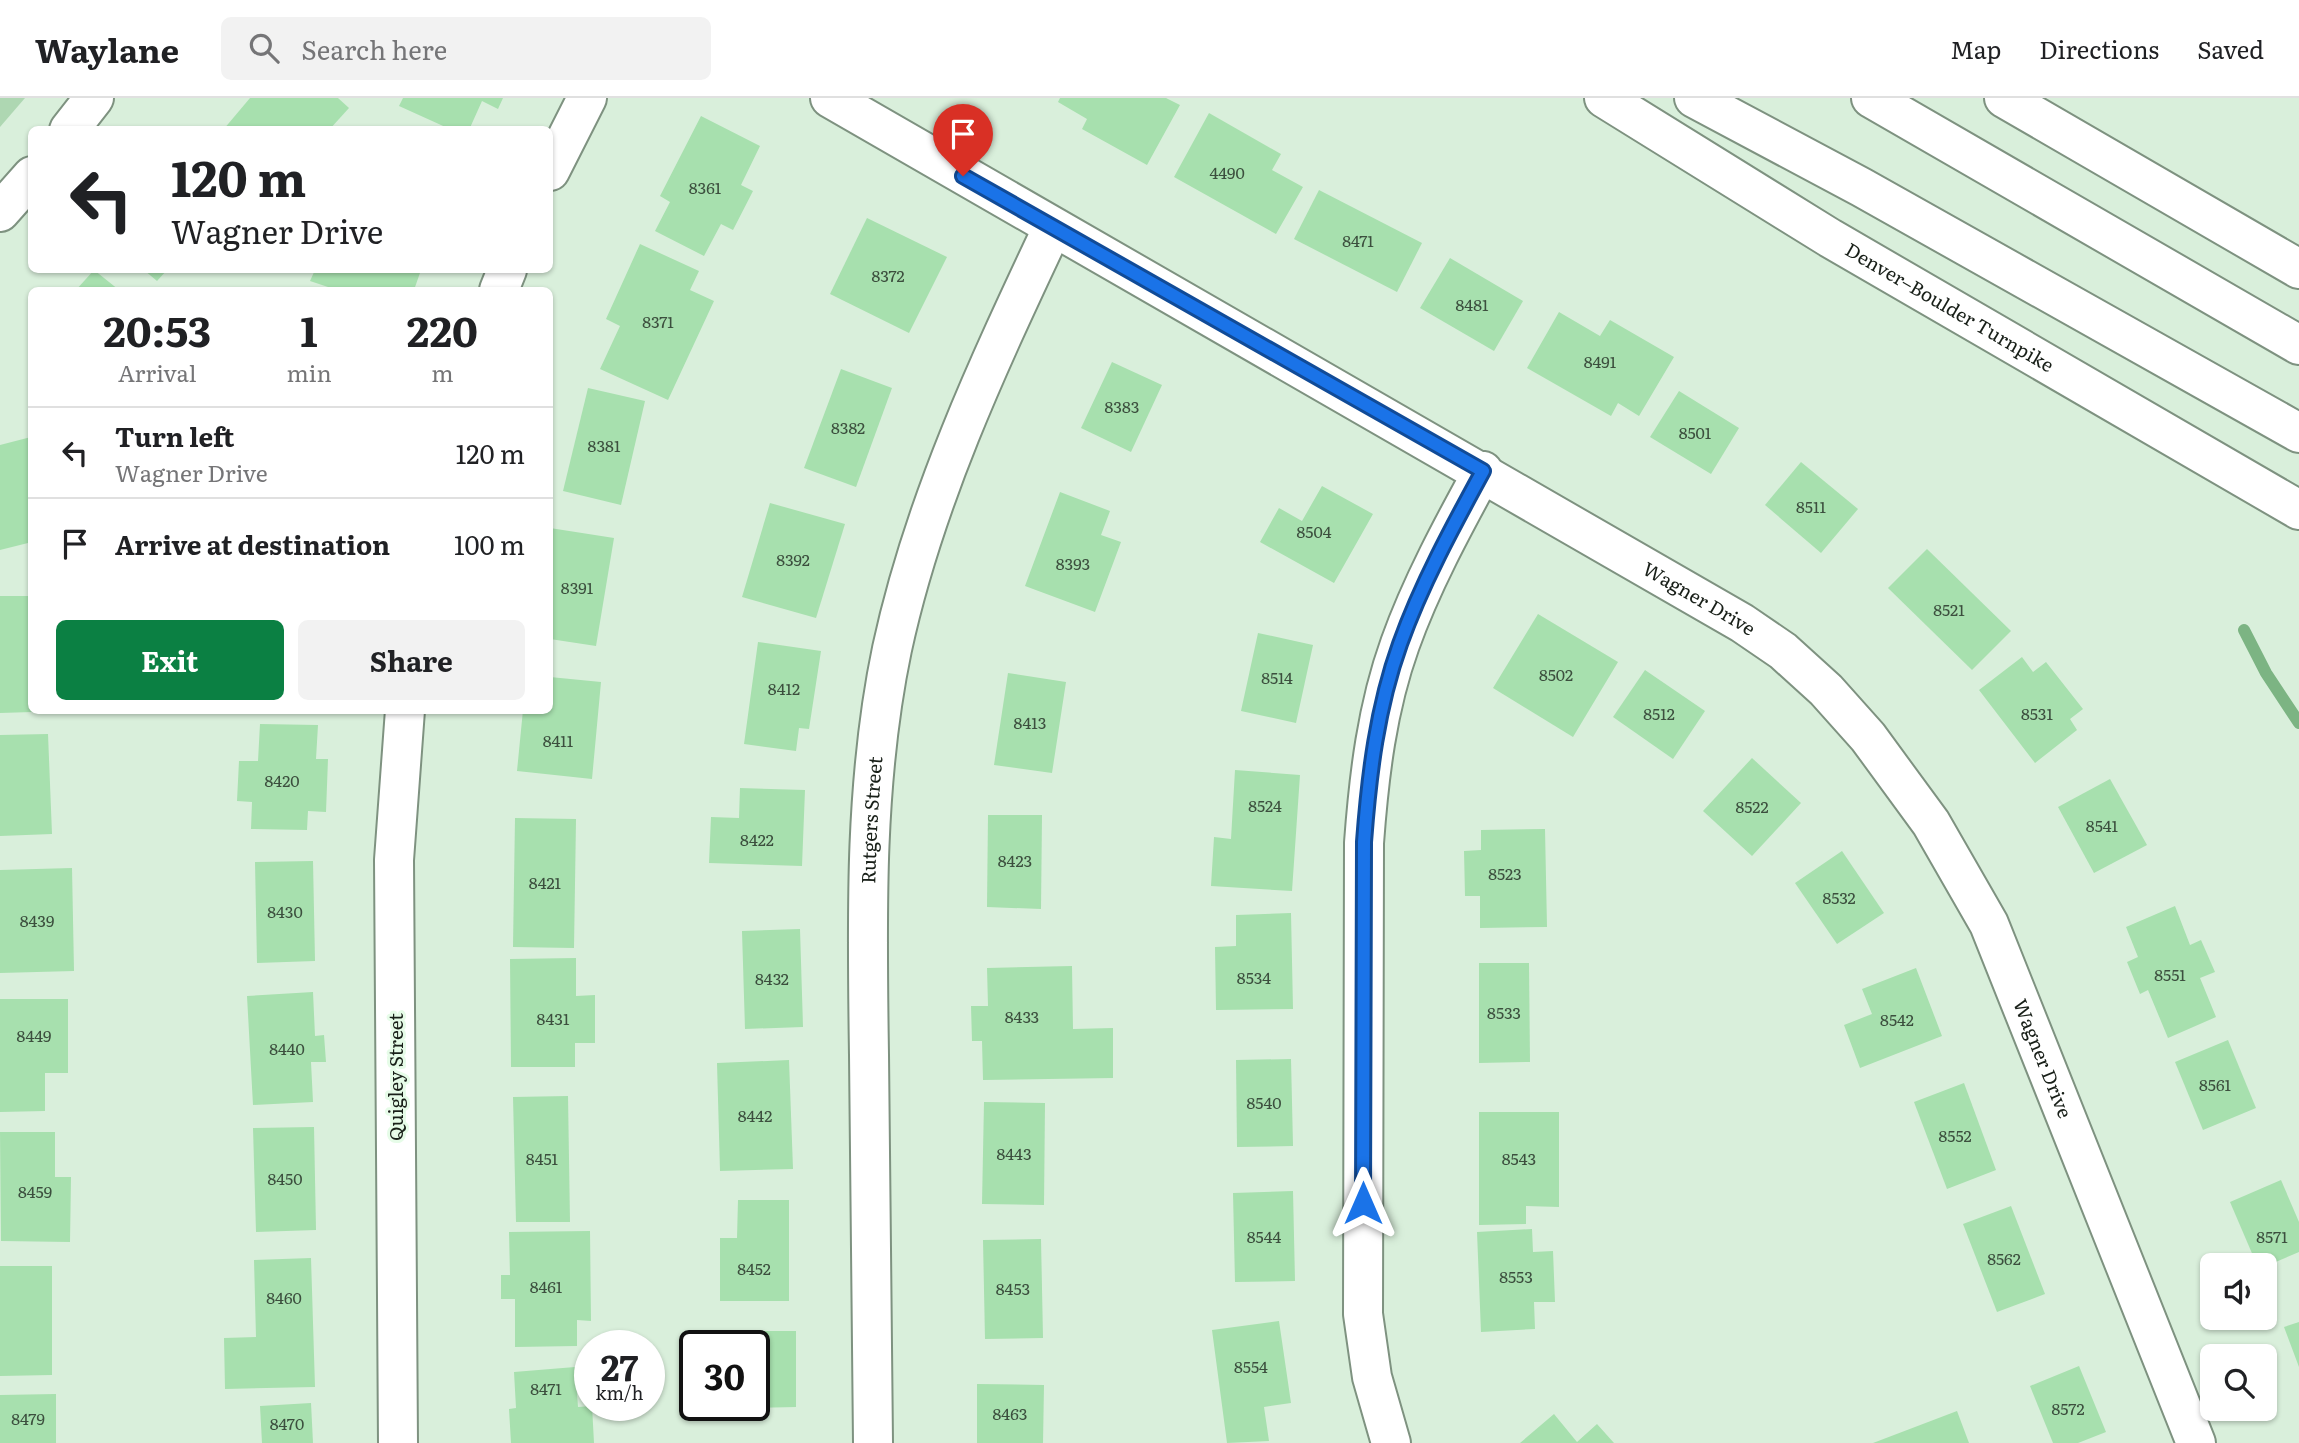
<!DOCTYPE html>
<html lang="en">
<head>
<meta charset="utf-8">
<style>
  body { margin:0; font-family:Literata,serif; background:#f2f2f2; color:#202124; height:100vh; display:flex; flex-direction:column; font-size:26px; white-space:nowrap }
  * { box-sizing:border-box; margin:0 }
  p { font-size:23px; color:#757577 }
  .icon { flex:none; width:38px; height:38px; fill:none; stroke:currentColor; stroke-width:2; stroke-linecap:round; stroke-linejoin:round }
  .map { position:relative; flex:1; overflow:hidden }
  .details { position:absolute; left:28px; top:189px; width:525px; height:427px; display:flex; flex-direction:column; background:#fff; border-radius:10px; box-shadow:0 2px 5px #0004 }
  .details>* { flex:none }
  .banner { position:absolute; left:28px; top:28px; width:525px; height:147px; border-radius:10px; box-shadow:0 2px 5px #0004; background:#fff; color:#202124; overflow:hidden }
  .tools { position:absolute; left:2200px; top:1155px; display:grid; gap:14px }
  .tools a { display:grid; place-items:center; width:77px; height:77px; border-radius:10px; background:#fff; box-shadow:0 2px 5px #0004; font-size:35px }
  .speed { position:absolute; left:574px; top:1232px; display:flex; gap:14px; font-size:35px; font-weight:700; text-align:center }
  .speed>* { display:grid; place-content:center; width:91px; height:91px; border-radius:50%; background:#fff; box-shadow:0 2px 5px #0004; line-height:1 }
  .speed small { font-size:18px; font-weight:400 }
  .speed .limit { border:4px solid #111; border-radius:10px; background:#fff; color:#111 }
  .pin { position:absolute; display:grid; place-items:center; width:60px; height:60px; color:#fff; margin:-72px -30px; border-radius:50% 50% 50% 0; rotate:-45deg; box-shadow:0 0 7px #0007 }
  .pin .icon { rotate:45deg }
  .me { position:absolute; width:77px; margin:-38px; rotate:0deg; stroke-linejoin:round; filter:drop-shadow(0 0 5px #0008) }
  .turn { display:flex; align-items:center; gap:24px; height:147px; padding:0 28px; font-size:32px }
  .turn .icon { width:91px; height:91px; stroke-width:2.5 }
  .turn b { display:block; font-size:49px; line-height:60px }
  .eta { display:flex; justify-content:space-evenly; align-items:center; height:119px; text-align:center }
  .eta b { font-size:42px; font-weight:700; line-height:49px }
  .primary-button { display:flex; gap:14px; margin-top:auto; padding:14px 28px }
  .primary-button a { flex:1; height:80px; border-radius:10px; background:#0b8043; color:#fff; font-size:28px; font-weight:700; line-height:80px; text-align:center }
  .primary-button a+a { background:#f2f2f2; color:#202124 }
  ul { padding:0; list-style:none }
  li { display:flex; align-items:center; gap:21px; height:91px; padding:0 28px; border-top:2px solid #e0e0e0 }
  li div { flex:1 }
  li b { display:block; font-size:26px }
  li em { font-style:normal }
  header { display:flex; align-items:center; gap:42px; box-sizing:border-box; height:98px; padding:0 35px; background:#fff; border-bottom:2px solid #e0e0e0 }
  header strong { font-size:33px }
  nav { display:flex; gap:38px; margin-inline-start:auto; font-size:24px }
  .search { width:490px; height:63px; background:#f2f2f2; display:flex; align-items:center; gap:18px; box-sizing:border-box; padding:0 24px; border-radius:10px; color:#757577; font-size:26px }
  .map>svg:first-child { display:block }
  .green { fill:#aed7b2 }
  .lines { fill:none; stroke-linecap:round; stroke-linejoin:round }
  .stream { stroke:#7cb483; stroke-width:12 }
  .building { fill:#a7e0ae }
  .minor-casing { stroke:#7e9280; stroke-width:42 }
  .highway-casing { stroke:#7e9280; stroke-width:42 }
  .minor { stroke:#fff; stroke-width:38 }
  .highway { stroke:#fff; stroke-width:38 }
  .route-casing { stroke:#114b97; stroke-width:18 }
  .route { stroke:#1a73e8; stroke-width:12 }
  .labels { text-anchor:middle; stroke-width:6; stroke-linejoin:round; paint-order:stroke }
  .number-label { font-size:16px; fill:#3c4f3e }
  .street-label { font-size:19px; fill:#181f18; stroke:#e6fce8 }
</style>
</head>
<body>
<header>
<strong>Waylane</strong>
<div class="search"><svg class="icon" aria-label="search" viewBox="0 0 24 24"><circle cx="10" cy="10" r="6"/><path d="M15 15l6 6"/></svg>Search here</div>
<nav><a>Map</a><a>Directions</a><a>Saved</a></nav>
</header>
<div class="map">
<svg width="2299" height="1345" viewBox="0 0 2299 1345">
  <rect width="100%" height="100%" fill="#d9efdb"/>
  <polygon class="green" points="0,0 25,0 0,29"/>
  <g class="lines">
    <polyline class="stream" points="2244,532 2266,575 2299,625"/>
  </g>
  <g class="building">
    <polygon points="250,0 338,0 349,10 329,32 223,32"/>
    <polygon points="403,0 503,0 498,11 482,3 469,32 452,32 399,8"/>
    <polygon points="1060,0 1166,0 1180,7 1147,67 1082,31 1087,21 1058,4"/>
    <polygon points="1209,15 1281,56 1272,72 1303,89 1276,136 1174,79"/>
    <polygon points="701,18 760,48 741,87 753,93 733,132 721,126 704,158 655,133 670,104 660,98"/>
    <polygon points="1319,92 1422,145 1397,194 1294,141"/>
    <polygon points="867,120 947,159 909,235 830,196"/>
    <polygon points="640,146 699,173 690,192 714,203 668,302 600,271 620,228 606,221"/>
    <polygon points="1450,160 1523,203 1494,253 1420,210"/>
    <polygon points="94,172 119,192 76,192"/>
    <polygon points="144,172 167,172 157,183"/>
    <polygon points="315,172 421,172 414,192 337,192 310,183"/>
    <polygon points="1559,214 1600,238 1610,222 1674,259 1639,318 1618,305 1611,318 1527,270"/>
    <polygon points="1112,264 1162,287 1131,354 1081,330"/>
    <polygon points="841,271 892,290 856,389 804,370"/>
    <polygon points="588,290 645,303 621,407 563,393"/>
    <polygon points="1679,293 1739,330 1711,376 1650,339"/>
    <polygon points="31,339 32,444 0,452 0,347"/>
    <polygon points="1801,364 1858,411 1821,455 1765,407"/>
    <polygon points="1322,388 1373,416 1334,485 1260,444 1279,410 1302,423"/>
    <polygon points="1060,394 1110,413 1101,437 1121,444 1095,514 1025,488"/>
    <polygon points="770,405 845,426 816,520 742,499"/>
    <polygon points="550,430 614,440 596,548 550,541"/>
    <polygon points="1927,451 2011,533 1972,572 1888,490"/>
    <polygon points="0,498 32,498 32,614 0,615"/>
    <polygon points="1538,516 1618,564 1573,639 1493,590"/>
    <polygon points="1258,535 1313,547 1296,625 1241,613"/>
    <polygon points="758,544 821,553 809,631 799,630 796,653 744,646"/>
    <polygon points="2022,559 2033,574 2046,564 2083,611 2070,621 2077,632 2035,665 1979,592"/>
    <polygon points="1645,572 1705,613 1673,661 1613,619"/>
    <polygon points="1008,575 1066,584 1052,675 994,667"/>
    <polygon points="550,579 601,584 592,681 517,673 523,612 550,612"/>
    <polygon points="260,626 318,627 316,661 328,661 326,714 308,713 307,732 251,731 252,704 237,703 239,663 258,663"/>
    <polygon points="48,636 52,736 0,738 0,637"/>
    <polygon points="1752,660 1801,705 1752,758 1703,713"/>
    <polygon points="1235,672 1300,677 1292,793 1211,788 1214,739 1231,741"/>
    <polygon points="2110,681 2147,747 2094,775 2058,709"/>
    <polygon points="740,690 805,692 802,768 709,765 711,719 739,720"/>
    <polygon points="988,717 1042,717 1041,811 987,809"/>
    <polygon points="515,720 576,721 574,850 513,849"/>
    <polygon points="1545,731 1547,829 1480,830 1480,798 1465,798 1464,753 1481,752 1481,732"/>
    <polygon points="1842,753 1884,815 1837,846 1795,785"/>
    <polygon points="313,763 315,863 257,865 255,764"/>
    <polygon points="72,770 74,873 0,875 0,772"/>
    <polygon points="2175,808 2190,847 2201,842 2215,874 2200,880 2216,919 2168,940 2148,892 2140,896 2127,864 2138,859 2126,829"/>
    <polygon points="1291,815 1293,911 1216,912 1215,849 1236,848 1236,817"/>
    <polygon points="800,831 803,929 745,931 742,833"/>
    <polygon points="576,860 576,898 595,897 595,945 575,945 575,969 511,969 510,861"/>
    <polygon points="1479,865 1529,865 1530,964 1479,965"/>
    <polygon points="1072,868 1073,931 1113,930 1113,980 983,982 982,943 972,943 971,908 988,908 987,870"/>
    <polygon points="1916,870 1942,938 1860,970 1844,927 1872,916 1862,891"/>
    <polygon points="313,894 315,938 324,937 326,964 311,964 313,1004 253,1007 247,898"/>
    <polygon points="0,901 68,901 68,975 45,975 45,1013 0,1014"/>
    <polygon points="2228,942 2256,1010 2203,1032 2175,964"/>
    <polygon points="1291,961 1293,1048 1237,1049 1236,962"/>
    <polygon points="789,962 793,1071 720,1073 717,965"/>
    <polygon points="1964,985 1996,1072 1947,1091 1914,1004"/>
    <polygon points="568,998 570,1124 516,1124 513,999"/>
    <polygon points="984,1004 1045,1005 1044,1107 982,1106"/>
    <polygon points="1479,1014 1559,1014 1559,1109 1526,1108 1526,1126 1479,1127"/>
    <polygon points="314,1029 316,1132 256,1134 253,1030"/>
    <polygon points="0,1034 55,1034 55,1079 71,1079 70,1144 1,1143"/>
    <polygon points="2281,1082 2299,1124 2299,1154 2264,1169 2257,1167 2230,1104"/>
    <polygon points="1293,1093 1295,1183 1235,1184 1233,1095"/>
    <polygon points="738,1102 789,1102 789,1203 720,1203 720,1140 737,1140"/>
    <polygon points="2011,1108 2045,1196 1997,1214 1963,1126"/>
    <polygon points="1532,1131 1533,1154 1553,1153 1555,1204 1534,1204 1535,1231 1481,1234 1477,1134"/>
    <polygon points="590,1133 591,1223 577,1222 577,1248 515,1249 515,1201 501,1201 501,1177 510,1177 509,1134"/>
    <polygon points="1041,1141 1043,1240 985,1241 983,1142"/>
    <polygon points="311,1160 315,1289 225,1291 224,1240 256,1239 254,1162"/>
    <polygon points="0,1168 52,1168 52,1277 0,1278"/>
    <polygon points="1279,1223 1291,1305 1264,1309 1269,1343 1227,1345 1212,1232"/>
    <polygon points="2299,1224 2299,1269 2284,1229"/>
    <polygon points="740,1233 796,1233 796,1309 754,1310 754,1248 740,1248"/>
    <polygon points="2079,1268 2106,1334 2078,1345 2053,1345 2030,1288"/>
    <polygon points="575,1269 578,1309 592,1308 594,1345 511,1345 509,1311 516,1310 514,1274"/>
    <polygon points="977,1286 1044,1287 1043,1345 977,1345"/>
    <polygon points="56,1296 56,1345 0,1345 0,1297"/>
    <polygon points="311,1305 313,1345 262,1345 260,1308"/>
    <polygon points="1957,1313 1969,1345 1873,1345"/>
    <polygon points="1554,1316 1577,1344 1597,1326 1614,1345 1520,1345"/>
  </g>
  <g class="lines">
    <g class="minor-casing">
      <g id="minor">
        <path id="s1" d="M830,0L1742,525L1783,553L1826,592L1868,639L1931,725L1989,826L2196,1345"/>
        <polyline points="69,32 94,0"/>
        <polyline points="550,73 587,0"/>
        <polyline points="0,114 32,78"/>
        <polyline points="499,192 507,172"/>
        <polyline points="398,1345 394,762 405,612"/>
        <path id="s2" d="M873,1345C872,1216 870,1086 869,957C867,822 864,684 892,551C924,403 988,267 1052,131"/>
        <path d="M1391,1345L1372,1279L1363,1216L1364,745C1369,677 1377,610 1400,546C1421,487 1453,428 1483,373"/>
      </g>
    </g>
    <g class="highway-casing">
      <g id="highway">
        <path id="s3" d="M1604,0L1830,140L2299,412"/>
        <polyline points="1694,0 1861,89 2299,335"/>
        <polyline points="1871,0 2299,247"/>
        <polyline points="2004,0 2299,171"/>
      </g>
    </g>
    <use href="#minor" class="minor"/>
    <use href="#highway" class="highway"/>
  </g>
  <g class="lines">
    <g class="route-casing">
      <path id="route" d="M963,78L1483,373C1453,428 1421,487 1400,546C1377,610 1369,677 1364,744L1363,1105"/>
    </g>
    <use href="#route" class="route"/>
  </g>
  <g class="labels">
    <g class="number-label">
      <text x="1227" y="81">4490</text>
      <text x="705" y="96">8361</text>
      <text x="1358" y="149">8471</text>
      <text x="888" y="184">8372</text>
      <text x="1472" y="213">8481</text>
      <text x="658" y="230">8371</text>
      <text x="1600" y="270">8491</text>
      <text x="1122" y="315">8383</text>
      <text x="848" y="336">8382</text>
      <text x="1695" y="341">8501</text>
      <text x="604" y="354">8381</text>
      <text x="1811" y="415">8511</text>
      <text x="1314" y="440">8504</text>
      <text x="793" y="468">8392</text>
      <text x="1073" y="472">8393</text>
      <text x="577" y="496">8391</text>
      <text x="1949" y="518">8521</text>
      <text x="1556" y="583">8502</text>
      <text x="1277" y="586">8514</text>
      <text x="784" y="597">8412</text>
      <text x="1659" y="622">8512</text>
      <text x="2037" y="622">8531</text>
      <text x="1030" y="631">8413</text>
      <text x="558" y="649">8411</text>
      <text x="282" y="689">8420</text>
      <text x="1265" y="714">8524</text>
      <text x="1752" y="715">8522</text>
      <text x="2102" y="734">8541</text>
      <text x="757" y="748">8422</text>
      <text x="1015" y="769">8423</text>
      <text x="1505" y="782">8523</text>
      <text x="545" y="791">8421</text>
      <text x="1839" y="806">8532</text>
      <text x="285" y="820">8430</text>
      <text x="37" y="829">8439</text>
      <text x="2170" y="883">8551</text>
      <text x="1254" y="886">8534</text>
      <text x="772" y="887">8432</text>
      <text x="1504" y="921">8533</text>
      <text x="1022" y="925">8433</text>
      <text x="553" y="927">8431</text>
      <text x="1897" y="928">8542</text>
      <text x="34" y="944">8449</text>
      <text x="287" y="957">8440</text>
      <text x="2215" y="993">8561</text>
      <text x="1264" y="1011">8540</text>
      <text x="755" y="1024">8442</text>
      <text x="1955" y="1044">8552</text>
      <text x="1014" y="1062">8443</text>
      <text x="542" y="1067">8451</text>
      <text x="1519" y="1067">8543</text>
      <text x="285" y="1087">8450</text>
      <text x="35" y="1100">8459</text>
      <text x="1264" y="1145">8544</text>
      <text x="2272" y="1145">8571</text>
      <text x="2004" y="1167">8562</text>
      <text x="754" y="1177">8452</text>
      <text x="1516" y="1185">8553</text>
      <text x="546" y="1195">8461</text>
      <text x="1013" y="1197">8453</text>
      <text x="284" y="1206">8460</text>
      <text x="1251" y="1275">8554</text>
      <text x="546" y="1297">8471</text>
      <text x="2068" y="1317">8572</text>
      <text x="1010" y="1322">8463</text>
      <text x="28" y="1327">8479</text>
      <text x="287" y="1332">8470</text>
    </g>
    <g class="street-label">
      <text dy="7" stroke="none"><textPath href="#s3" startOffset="404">Denver–Boulder Turnpike</textPath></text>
      <text dy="7" stroke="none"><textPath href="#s1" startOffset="1003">Wagner Drive</textPath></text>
      <text dy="7" stroke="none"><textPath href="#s2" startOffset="623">Rutgers Street</textPath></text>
      <text dy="7" stroke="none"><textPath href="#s1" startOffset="1591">Wagner Drive</textPath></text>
      <text transform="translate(396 979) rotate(-90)" y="7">Quigley Street</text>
    </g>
  </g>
</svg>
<div class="tools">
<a><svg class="icon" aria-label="sound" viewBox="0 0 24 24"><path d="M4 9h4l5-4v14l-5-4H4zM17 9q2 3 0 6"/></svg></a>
<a><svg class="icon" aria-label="search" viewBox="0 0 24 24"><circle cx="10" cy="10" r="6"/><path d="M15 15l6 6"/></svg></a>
</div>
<div class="speed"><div>27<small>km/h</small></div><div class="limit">30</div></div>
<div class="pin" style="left:963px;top:78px;background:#d93025"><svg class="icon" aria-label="arrive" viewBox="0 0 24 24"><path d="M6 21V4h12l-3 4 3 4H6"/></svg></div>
<svg class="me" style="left:1363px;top:1105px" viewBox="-20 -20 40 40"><path d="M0-17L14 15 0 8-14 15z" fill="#1a73e8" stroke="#fff" stroke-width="4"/></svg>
<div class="banner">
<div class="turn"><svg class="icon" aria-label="left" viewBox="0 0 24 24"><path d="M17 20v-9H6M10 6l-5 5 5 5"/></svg><div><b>120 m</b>Wagner Drive</div></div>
</div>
<section class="details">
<div class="eta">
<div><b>20:53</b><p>Arrival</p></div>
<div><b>1</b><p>min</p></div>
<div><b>220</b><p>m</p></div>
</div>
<ul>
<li><svg class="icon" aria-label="left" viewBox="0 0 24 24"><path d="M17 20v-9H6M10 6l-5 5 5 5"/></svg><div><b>Turn left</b><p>Wagner Drive</p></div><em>120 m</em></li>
<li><svg class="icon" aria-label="arrive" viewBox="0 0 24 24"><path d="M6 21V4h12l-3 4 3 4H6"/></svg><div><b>Arrive at destination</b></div><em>100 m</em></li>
</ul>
<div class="primary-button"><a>Exit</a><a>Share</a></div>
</section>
</div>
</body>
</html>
